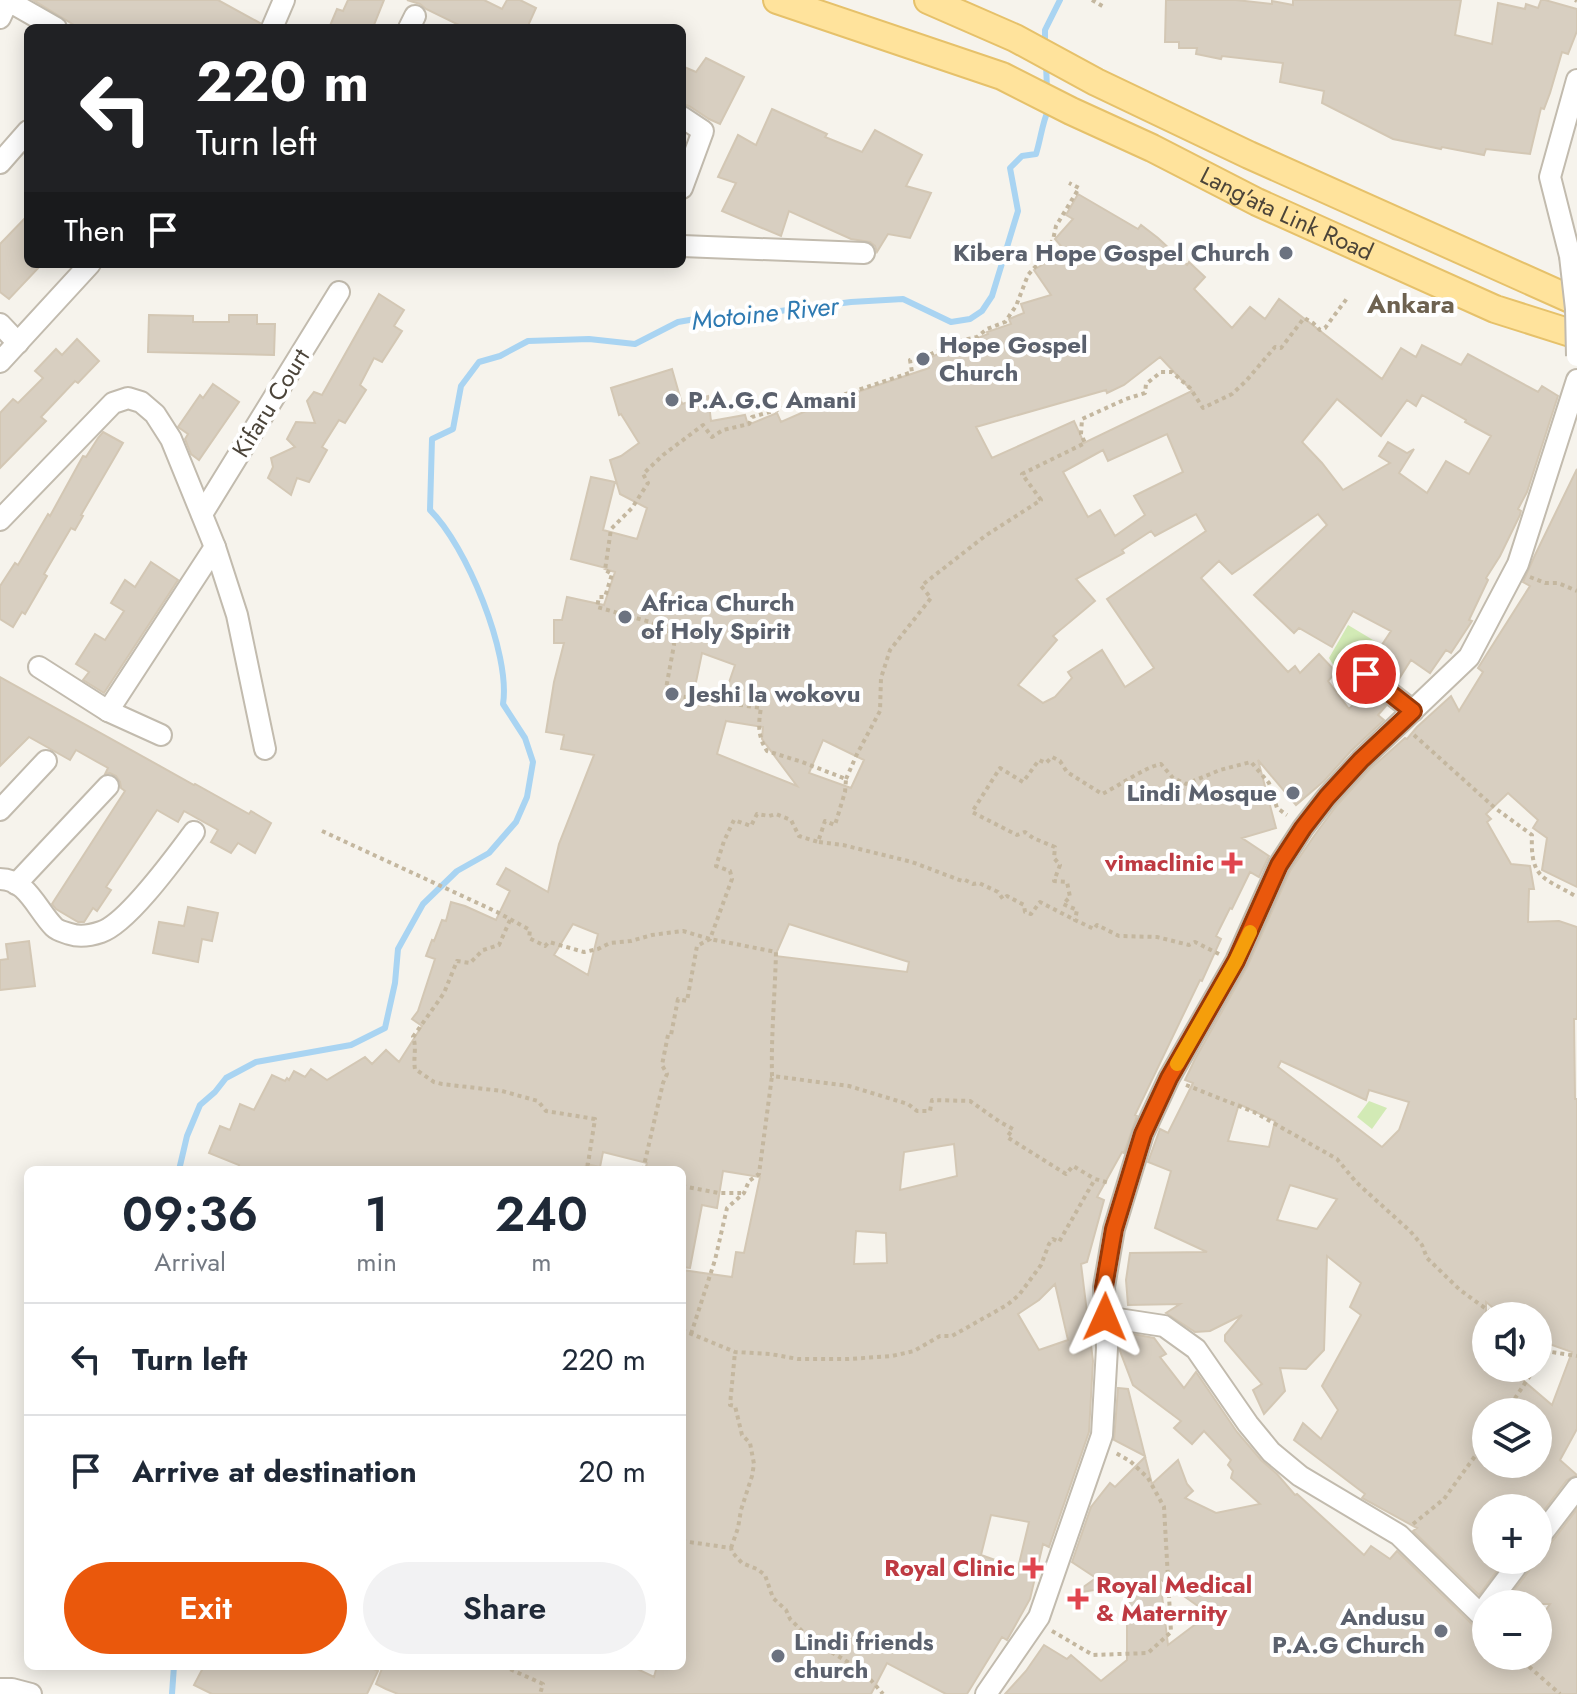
<!DOCTYPE html>
<html lang="en">
<head>
<meta charset="utf-8">
<style>
  body { margin:0; font-family:Jost,sans-serif; background:#f2f2f3; color:#1f2937; height:100vh; display:flex; flex-direction:column; font-size:30px; white-space:nowrap }
  * { box-sizing:border-box; margin:0 }
  p { font-size:26px; color:#747a83 }
  .icon { flex:none; width:44px; height:44px; fill:none; stroke:currentColor; stroke-width:2; stroke-linecap:round; stroke-linejoin:round }
  .map { position:relative; flex:1; overflow:hidden }
  .drawer { position:absolute; left:24px; top:1166px; width:662px; height:504px; display:flex; flex-direction:column; background:#fff; border-radius:12px; box-shadow:0 4px 20px #0003 }
  .drawer>* { flex:none }
  .banner { position:absolute; left:24px; top:24px; width:662px; height:244px; border-radius:12px; box-shadow:0 4px 20px #0003; background:#202124; color:#fff; overflow:hidden }
  .buttons { position:absolute; left:1472px; top:1302px; display:grid; gap:16px }
  .buttons a { display:grid; place-items:center; width:80px; height:80px; border-radius:50%; background:#fff; box-shadow:0 4px 20px #0003; font-size:40px }
  .pin { position:absolute; display:grid; place-items:center; width:68px; height:68px; color:#fff; margin:-34px; border:4px solid #fff; border-radius:50%; box-shadow:0 2px 8px #0007 }
  .me { position:absolute; width:88px; margin:-44px; rotate:1deg; stroke-linejoin:round; filter:drop-shadow(0 0 6px #0008) }
  .turn { display:flex; align-items:center; gap:28px; height:168px; padding:0 40px; font-size:36px }
  .turn .icon { width:104px; height:104px; stroke-width:2.5 }
  .turn b { display:block; font-size:56px; line-height:68px }
  .then { display:flex; align-items:center; height:76px; padding:0 40px; background:#0003; gap:16px; font-size:30px }
  .eta { display:flex; justify-content:space-evenly; align-items:center; height:136px; text-align:center }
  .eta b { font-size:48px; font-weight:600; line-height:56px }
  .primary-button { display:flex; gap:16px; margin-top:auto; padding:16px 40px }
  .primary-button a { flex:1; height:92px; border-radius:48px; background:#ea580c; color:#fff; font-size:32px; font-weight:600; line-height:92px; text-align:center }
  .primary-button a+a { background:#f2f2f3; color:#1f2937 }
  ul { padding:0; list-style:none }
  li { display:flex; align-items:center; gap:24px; height:112px; padding:0 40px; border-top:2px solid #e0e1e3 }
  li div { flex:1 }
  li b { display:block; font-size:30px }
  li em { font-style:normal }
  .map>svg:first-child { display:block }
  .green { fill:#d2eab5 }
  .lines { fill:none; stroke-linecap:round; stroke-linejoin:round }
  .stream { stroke:#a9d4f2; stroke-width:6 }
  .building { fill:#d8cfc1; stroke:#d3c7b4; stroke-width:2; fill-rule:evenodd }
  .minor-casing { stroke:#c2bbae; stroke-width:24 }
  .major-casing { stroke:#e6c16a; stroke-width:30 }
  .path { stroke:#c4b79f; stroke-width:4; stroke-dasharray:4 4; stroke-linecap:butt }
  .minor { stroke:#fff; stroke-width:20 }
  .major { stroke:#ffe39c; stroke-width:26 }
  .minor-bridge-casing { stroke:#c2bbae; stroke-width:24; stroke-linecap:butt }
  .minor-bridge { stroke:#fff; stroke-width:20 }
  .route-casing { stroke:#983908; stroke-width:20 }
  .route { stroke:#ea580c; stroke-width:14 }
  .slow { stroke:#f59e0b; stroke-width:14 }
  .worship-dot { fill:#6b7280; stroke:#fff; stroke-width:3 }
  .health-dot { fill:#e0444e; stroke:#fff; stroke-width:3 }
  .labels { text-anchor:middle; stroke-width:8; stroke-linejoin:round; paint-order:stroke }
  .street-label { font-size:24px; fill:#4b4439; stroke:#fff }
  .worship-label { font-size:24px; font-weight:bold; fill:#5b616d; stroke:#fff; text-anchor:start }
  .health-label { font-size:24px; font-weight:bold; fill:#be3a42; stroke:#fff; text-anchor:end }
  .neighbourhood-label { font-size:26px; font-weight:bold; fill:#6e6250; stroke:#fff }
  .water-label { font-size:26px; font-style:italic; fill:#2e7ab2; stroke:#fff }
</style>
</head>
<body>
<div class="map">
<svg width="1577" height="1694" viewBox="0 0 1577 1694">
  <rect width="100%" height="100%" fill="#f6f3ec"/>
  <g class="green">
    <polygon points="1348,625 1378,643 1365,669 1340,676 1329,658"/>
    <polygon points="1369,1101 1387,1108 1372,1129 1357,1117"/>
  </g>
  <g class="lines">
    <g class="stream">
      <polyline points="1045,45 1045,30 1060,0"/>
      <polyline points="1046,64 1047,89"/>
      <path d="M179,1170L187,1136L200,1105L215,1092L226,1078L256,1062L351,1045L385,1028L395,983L398,949L423,904L457,871L489,853L516,822L527,797L533,762L525,738L503,704C511,654 466,545 430,510L432,439L453,429L461,386L479,362L500,356L528,341L589,339L635,344L678,322L718,315L756,314L851,302L903,299L951,322L970,319L982,311L992,296L1018,211L1010,168L1022,156L1036,154C1041,138 1042,123 1049,108"/>
      <polyline points="172,1694 174,1666"/>
    </g>
  </g>
  <g class="building">
    <polygon points="33,0 218,0 260,23 259,28 79,28"/>
    <polygon points="348,0 384,0 374,25 382,28 329,28 337,9 343,11"/>
    <polygon points="407,0 484,0 502,9 507,0 520,0 536,8 527,28 465,28 426,9 420,4"/>
    <polygon points="1166,0 1236,0 1272,4 1272,1 1293,5 1293,0 1461,0 1455,35 1492,44 1498,3 1525,9 1526,4 1538,8 1541,0 1545,0 1577,9 1577,31 1568,54 1562,52 1550,93 1544,109 1541,108 1530,154 1486,149 1484,155 1442,147 1441,149 1393,139 1322,103 1324,91 1280,82 1283,63 1222,56 1221,59 1196,54 1197,48 1179,48 1179,42 1165,42"/>
    <polygon points="706,58 744,77 720,124 709,119 689,106 682,104 682,66 696,72"/>
    <polygon points="772,109 827,134 825,137 862,152 875,130 922,155 906,186 931,193 910,238 888,234 877,252 875,246 870,242 851,239 789,211 781,236 722,211 736,183 718,177 738,135 756,145"/>
    <path d="M1078,194L1138,229L1141,225L1158,238L1187,265L1189,262L1205,277L1194,289L1232,328L1250,307L1265,319L1279,299L1382,379L1401,348L1416,357L1422,345L1461,365L1468,354L1538,392L1542,386L1558,396L1527,492L1518,509L1521,511L1520,515L1500,556L1486,578L1488,580L1469,620L1472,621L1451,653L1446,650L1430,673L1411,660L1397,682L1384,672L1386,669L1372,660L1391,631L1353,611L1332,647L1299,628L1294,633L1254,595L1327,525L1318,514L1232,574L1219,561L1201,578L1288,672L1295,666L1300,673L1319,654L1336,672L1328,681L1349,709L1366,691L1386,706L1378,715L1384,720L1351,751L1324,781L1296,805L1258,760L1276,828L1242,838L1269,856L1259,877L1250,872L1232,909L1230,908L1216,936L1221,939L1202,981L1200,980L1135,1115L1137,1116L1124,1153L1122,1152L1097,1197L1104,1200L1087,1262L1081,1264L1093,1361L1089,1432L1049,1547L1043,1544L1030,1599L1007,1640L1002,1637L967,1694H946L887,1663L871,1694H398L386,1689L376,1684L383,1666H631L654,1677L657,1666H682V1270L732,1277L736,1252L744,1253L760,1177L723,1171L717,1208L702,1205L690,1268L682,1267V1170H645L647,1163L603,1152L600,1167L586,1164L585,1170H237L239,1165L209,1153L220,1126L230,1130L240,1104L254,1110L272,1075L285,1081L287,1078L289,1080L294,1071L305,1077L311,1069L327,1080L365,1057L372,1064L386,1050L399,1062L422,1026L412,1019L418,1011L435,959L426,956L432,940L434,941L442,920L446,921L451,902L465,906L496,920L510,891L497,884L506,868L548,892L559,844L594,755L561,749L564,735L546,732L554,682L564,643H554V620H562L567,597L604,605L615,572L605,569L606,568L571,559L591,477L615,482L603,530L637,539L647,508L620,494L610,460L621,456L639,443L621,414L619,415L611,388L672,369L682,404L708,396L711,421L745,415L748,425L777,413L781,422L822,404L929,368L926,359L988,334L987,332L1011,324L1009,319L1024,313L1021,304L1051,295L1034,270L1048,261L1061,246L1055,239L1073,219L1066,215ZM1160,357L1192,391L1084,443L1074,421L992,458L976,427L1106,390L1107,393L1124,385ZM1422,395L1466,420L1465,422L1491,436L1469,474L1446,461L1427,493L1399,473L1414,449L1407,453L1388,442L1379,456L1390,463L1343,490L1322,463L1302,442L1337,399L1381,436L1407,400L1416,406ZM1167,434L1183,472L1134,496L1145,515L1115,536L1100,510L1088,517L1063,472L1103,450L1108,461ZM1196,514L1206,531L1107,599L1154,668L1125,687L1102,650L1068,672L1072,678L1055,697L1043,703L1018,685L1057,640L1053,636L1095,601L1076,579L1124,553L1122,550L1151,531L1155,536ZM702,653L735,665L722,703L691,706ZM726,721L763,727L762,739L797,786L717,754ZM823,740L864,760L851,788L809,773ZM573,924L598,934L588,975L554,955ZM789,924L909,962L907,972L775,956ZM954,1144L957,1176L900,1190L904,1152ZM856,1231L886,1233L887,1263L854,1264ZM1055,1284L1068,1340L1039,1350L1018,1314L1039,1300ZM991,1515L1029,1522L1018,1568L981,1555Z"/>
    <polygon points="28,215 28,264 42,264 9,299 0,292 0,244"/>
    <polygon points="379,294 404,310 394,326 402,331 382,362 374,358 360,385 366,390 345,423 339,420 322,447 327,450 309,482 297,478 291,495 268,478 273,467 271,458 295,447 287,439 296,422 315,423 307,401 314,392 322,395"/>
    <polygon points="149,315 193,316 193,322 229,322 229,315 257,315 257,324 275,324 274,355 148,352"/>
    <polygon points="77,339 99,361 78,383 75,381 41,417 46,421 0,468 0,413 13,399 18,403 43,378 35,371 56,349 62,355"/>
    <polygon points="213,384 239,402 199,460 191,454 185,439 188,434 178,427 200,395 203,398"/>
    <polygon points="103,432 123,443 81,515 83,516 75,530 71,528 44,574 47,576 25,614 22,612 13,627 0,619 0,586 15,563 18,565 48,514 50,516 83,456 86,457 98,438"/>
    <path d="M1577,469V887L1542,870L1547,838L1533,828L1538,820L1508,793L1486,814L1491,819L1487,822L1511,864L1530,866L1534,889H1529L1528,922L1559,921L1577,927V1019H1574L1575,1099H1577V1429L1560,1460L1577,1475L1567,1480L1538,1518V1508H1486V1560H1505L1479,1595L1413,1531L1417,1528L1362,1498L1365,1494L1294,1440L1303,1423L1321,1439L1338,1410L1322,1386L1361,1315L1350,1307L1361,1283L1327,1256L1324,1350L1306,1369L1280,1368L1285,1391L1264,1414L1253,1390L1262,1384L1225,1341V1335L1242,1315L1210,1331L1195,1332L1166,1313L1180,1304L1128,1305L1126,1280L1130,1253L1207,1252L1155,1228L1171,1171L1148,1162L1160,1129L1168,1133L1193,1083L1185,1080L1195,1059L1247,967L1290,871L1314,836L1337,805L1370,769L1405,738L1407,739L1417,727L1451,696L1459,711L1483,672L1478,668L1530,586L1523,582L1535,555ZM1281,1061L1366,1100L1369,1090L1409,1102L1399,1130L1382,1147L1278,1067ZM1239,1104L1275,1121L1269,1147L1228,1141ZM1290,1185L1337,1199L1317,1229L1277,1220ZM1486,1302L1503,1316H1538V1340L1572,1352L1552,1405L1518,1376L1522,1368H1486ZM1486,1412H1538V1464H1486Z"/>
    <polygon points="151,562 178,580 104,693 83,680 89,672 76,664 95,634 105,640 124,611 111,603 125,580 135,587"/>
    <polygon points="0,677 194,785 195,784 249,814 251,811 271,823 255,853 238,843 231,853 211,842 218,830 184,811 178,822 157,810 106,887 111,890 97,911 93,908 84,922 78,922 56,909 52,904 125,791 121,788 120,782 116,776 110,773 105,774 108,768 76,750 70,760 29,737 0,766"/>
    <polygon points="188,907 218,913 212,941 202,939 198,962 153,953 159,922 184,926"/>
    <polygon points="29,941 35,986 0,990 0,960 8,959 6,944"/>
    <path d="M1133,1334L1154,1338L1166,1354L1160,1357L1184,1388L1196,1372L1237,1432L1261,1460L1277,1474L1295,1495L1297,1494L1364,1555L1371,1546L1390,1559L1397,1551L1472,1624L1483,1627L1486,1631V1656H1538V1621L1550,1604H1523L1512,1593L1531,1568L1534,1560H1538V1552L1548,1547L1577,1509V1694H1005L1026,1671L1044,1645L1067,1659L1071,1655L1101,1681L1127,1660V1585L1075,1593L1096,1578L1072,1562L1091,1507L1110,1483L1115,1487L1145,1457L1152,1484L1178,1460L1187,1484L1193,1491L1185,1498L1216,1513L1260,1504L1231,1478L1233,1471L1228,1465L1231,1460L1204,1431L1192,1444L1174,1428L1181,1421L1133,1385L1120,1351V1343ZM1160,1579L1209,1614L1168,1645Z"/>
    <polygon points="1118,1388 1128,1389 1145,1456 1114,1440"/>
    <polygon points="204,1666 368,1666 378,1671 367,1694 212,1694 194,1685"/>
  </g>
  <g class="lines">
    <g class="minor-casing">
      <g id="minor">
        <polyline points="0,18 7,3 14,4 56,28"/>
        <polyline points="272,28 284,0"/>
        <polyline points="409,28 415,16"/>
        <polyline points="682,117 703,131 682,188"/>
        <polyline points="0,163 28,131"/>
        <polyline points="682,246 864,253"/>
        <polyline points="1570,256 1550,177 1577,80"/>
        <polyline points="0,324 18,343"/>
        <polyline points="0,362 90,264"/>
        <polyline points="202,514 339,292"/>
        <polyline points="0,520 113,403 128,398 141,402 155,414 171,439 215,547 237,615 265,749"/>
        <polyline points="39,667 108,711 161,735"/>
        <polyline points="1366,674 1413,711"/>
        <polyline points="108,711 215,547"/>
        <polyline points="0,810 46,761"/>
        <path d="M0,879C27,879 37,910 54,927C58,931 64,932 70,934C79,937 92,935 101,932C128,923 176,856 194,832"/>
        <polyline points="16,884 108,786"/>
        <polyline points="1105,1317 1164,1326 1196,1349 1248,1424 1271,1452 1300,1476 1399,1535 1481,1615 1486,1607"/>
        <polyline points="1538,1539 1577,1488"/>
        <polyline points="1488,1604 1521,1560"/>
        <polyline points="0,1689 12,1689 31,1694"/>
        <polyline points="986,1694 1039,1617 1102,1435 1107,1348 1104,1287 1114,1229 1143,1134 1169,1078 1236,961 1279,865 1303,828 1327,797 1361,760 1469,657 1518,564 1577,380"/>
      </g>
    </g>
    <g class="major-casing">
      <g id="major">
        <path id="s1" d="M777,0L1002,76L1071,111L1152,148L1257,202L1495,309L1577,335"/>
        <polyline points="928,0 1015,38 1096,82 1249,155 1577,302"/>
      </g>
    </g>
    <g class="path">
      <polyline points="1092,0 1104,7"/>
      <polyline points="1575,0 1577,1"/>
      <polyline points="1530,577 1545,583 1558,583 1577,591"/>
      <path d="M1414,735L1495,808L1532,835C1530,880 1544,877 1577,897"/>
      <polyline points="846,779 857,754 880,711 881,678 890,650 931,598 921,586 985,536 1041,500 1022,474 1085,443 1081,434 1082,419 1126,399 1145,393 1146,384 1161,372 1172,372 1190,388 1203,408 1232,394 1246,381 1275,347 1281,348 1304,318 1313,323 1320,330 1325,328 1348,297"/>
      <path d="M322,831L497,912L530,930L529,938L545,946L549,942L584,952L598,949L610,943L631,941L652,935L683,931L710,939L776,952C775,994 771,1035 772,1076L849,1086L908,1104L917,1111H930L932,1100L970,1101L1000,1122L1013,1129L1007,1137L1066,1174L1073,1166L1095,1179"/>
      <polyline points="819,842 843,845 912,862 962,881 965,880 973,884 979,883 998,892 1003,899 1007,896 1024,905 1025,912 1031,914 1040,902 1075,920"/>
      <path d="M510,920L499,945L483,950L470,963L457,961L444,993L413,1037C417,1048 413,1058 415,1069L434,1082L442,1084L502,1091L538,1101L546,1111L595,1119L587,1170"/>
      <path d="M1219,954L1195,942L1189,945L1157,937L1119,936L1097,925L1094,929L1075,920L1077,910L1063,904L1070,897L1067,882L1054,881L1060,865L1054,858L1055,847L1033,838L1025,832L1017,835L972,812L1000,768L1023,782L1039,760L1046,763L1052,757L1060,761L1067,772L1102,794C1121,785 1143,768 1161,764L1173,778L1186,784L1220,770L1251,762L1269,783L1277,808L1287,815"/>
      <polyline points="1186,1085 1254,1112 1337,1159 1356,1182 1410,1231 1422,1245 1427,1258 1460,1290 1496,1316"/>
      <path d="M643,1170L663,1083L667,1074L662,1065L668,1035H671L678,999L687,1001L697,946L710,939L732,879L730,871L716,866L724,841L734,820L751,826L757,814L769,816L776,814L791,820L799,836L818,842L825,821L835,825L845,792L846,779L802,762L767,751C758,737 758,725 761,708L665,694L674,645L673,633L650,622L597,607L599,597H605L612,574L605,570L611,529L632,508L648,483L643,474L663,455L703,425L712,437L723,430L749,424L752,417L791,406L828,400L912,372L910,360L931,354L963,340L977,337L987,329L1005,322L1016,306L1028,275L1035,267L1047,258V248L1053,240L1056,226L1079,188L1069,183"/>
      <polyline points="682,1186 719,1193 741,1193"/>
      <polyline points="682,1330 735,1352 770,1354 798,1359 849,1359 892,1356 914,1351 940,1336 952,1336 1007,1305 1019,1295 1041,1265 1049,1244 1053,1239 1059,1242 1095,1179 1109,1183"/>
      <polyline points="691,1334 715,1260 727,1208 744,1193 749,1181 759,1174 772,1076"/>
      <polyline points="1538,1346 1545,1351 1577,1356"/>
      <polyline points="1538,1363 1545,1351"/>
      <polyline points="1506,1412 1535,1368"/>
      <polyline points="1413,1524 1444,1499 1486,1441"/>
      <polyline points="682,1541 731,1548 732,1552 742,1563 757,1569 765,1575 773,1598 786,1610 790,1619 811,1640 863,1671 883,1694"/>
      <polyline points="731,1548 738,1528 741,1510 752,1476 754,1464 750,1443 742,1435 735,1406 730,1405 735,1352"/>
      <polyline points="1052,1631 1093,1655 1148,1653 1171,1632 1164,1507 1148,1478 1130,1461 1114,1452"/>
      <polyline points="1517,1656 1560,1694"/>
      <polyline points="503,1666 543,1684 540,1694"/>
    </g>
    <use href="#minor" class="minor"/>
    <use href="#major" class="major"/>
    <g class="minor-bridge-casing">
      <polyline id="minor-bridge" points="1570,256 1576,309 1577,356"/>
    </g>
    <use href="#minor-bridge" class="minor-bridge"/>
  </g>
  <g class="lines">
    <g class="route-casing">
      <polyline id="route" points="1105,1317 1104,1287 1114,1229 1143,1134 1169,1078 1236,961 1279,865 1303,828 1327,797 1361,760 1413,711 1366,674"/>
    </g>
    <use href="#route" class="route"/>
    <polyline class="slow" points="1177,1064 1236,961 1250,932"/>
  </g>
  <g class="worship-dot">
    <circle cx="1286" cy="253" r="8"/>
    <circle cx="923" cy="359" r="8"/>
    <circle cx="672" cy="400" r="8"/>
    <circle cx="625" cy="617" r="8"/>
    <circle cx="672" cy="694" r="8"/>
    <circle cx="1293" cy="793" r="8"/>
    <circle cx="1441" cy="1631" r="8"/>
    <circle cx="778" cy="1656" r="8"/>
  </g>
  <g class="health-dot">
    <path d="M1228 851h8v8h8v8h-8v8h-8v-8h-8v-8h8z"/>
    <path d="M1029 1556h8v8h8v8h-8v8h-8v-8h-8v-8h8z"/>
    <path d="M1074 1587h8v8h8v8h-8v8h-8v-8h-8v-8h8z"/>
  </g>
  <g class="labels">
    <g class="street-label">
      <text dy="8" stroke="none"><textPath href="#s1" startOffset="554">Lang'ata Link Road</textPath></text>
      <text transform="translate(271 403) rotate(-58)" y="8">Kifaru Court</text>
    </g>
    <g class="worship-label">
      <text x="1270" y="261" text-anchor="end">Kibera Hope Gospel Church</text>
      <text x="939" y="353">Hope Gospel<tspan x="939" dy="28">Church</tspan></text>
      <text x="688" y="408">P.A.G.C Amani</text>
      <text x="641" y="611">Africa Church<tspan x="641" dy="28">of Holy Spirit</tspan></text>
      <text x="688" y="702">Jeshi la wokovu</text>
      <text x="1277" y="801" text-anchor="end">Lindi Mosque</text>
      <text x="1425" y="1625" text-anchor="end">Andusu<tspan x="1425" dy="28">P.A.G Church</tspan></text>
      <text x="794" y="1650">Lindi friends<tspan x="794" dy="28">church</tspan></text>
    </g>
    <g class="health-label">
      <text x="1214" y="871">vimaclinic</text>
      <text x="1015" y="1576">Royal Clinic</text>
      <text x="1096" y="1593" text-anchor="start">Royal Medical<tspan x="1096" dy="28">&amp; Maternity</tspan></text>
    </g>
    <g class="neighbourhood-label">
      <text x="1411" y="313">Ankara</text>
    </g>
    <g class="water-label">
      <text transform="translate(765 313) rotate(-6)" y="9">Motoine River</text>
    </g>
  </g>
</svg>
<div class="buttons">
<a><svg class="icon" aria-label="sound" viewBox="0 0 24 24"><path d="M4 9h4l5-4v14l-5-4H4zM17 9q2 3 0 6"/></svg></a>
<a><svg class="icon" aria-label="layers" viewBox="0 0 24 24"><path d="M12 4l9 5-9 5-9-5zM3 14l9 5 9-5"/></svg></a>
<a>+</a>
<a>−</a>
</div>
<div class="pin" style="left:1366px;top:674px;background:#d93025"><svg class="icon" aria-label="arrive" viewBox="0 0 24 24"><path d="M6 21V4h12l-3 4 3 4H6"/></svg></div>
<svg class="me" style="left:1105px;top:1317px" viewBox="-20 -20 40 40"><path d="M0-17L14 15 0 8-14 15z" fill="#ea580c" stroke="#fff" stroke-width="4"/></svg>
<div class="banner">
<div class="turn"><svg class="icon" aria-label="left" viewBox="0 0 24 24"><path d="M17 20v-9H6M10 6l-5 5 5 5"/></svg><div><b>220 m</b>Turn left</div></div>
<div class="then">Then<svg class="icon" aria-label="arrive" viewBox="0 0 24 24"><path d="M6 21V4h12l-3 4 3 4H6"/></svg></div>
</div>
<section class="drawer">
<div class="eta">
<div><b>09:36</b><p>Arrival</p></div>
<div><b>1</b><p>min</p></div>
<div><b>240</b><p>m</p></div>
</div>
<ul>
<li><svg class="icon" aria-label="left" viewBox="0 0 24 24"><path d="M17 20v-9H6M10 6l-5 5 5 5"/></svg><div><b>Turn left</b></div><em>220 m</em></li>
<li><svg class="icon" aria-label="arrive" viewBox="0 0 24 24"><path d="M6 21V4h12l-3 4 3 4H6"/></svg><div><b>Arrive at destination</b></div><em>20 m</em></li>
</ul>
<div class="primary-button"><a>Exit</a><a>Share</a></div>
</section>
</div>
</body>
</html>
